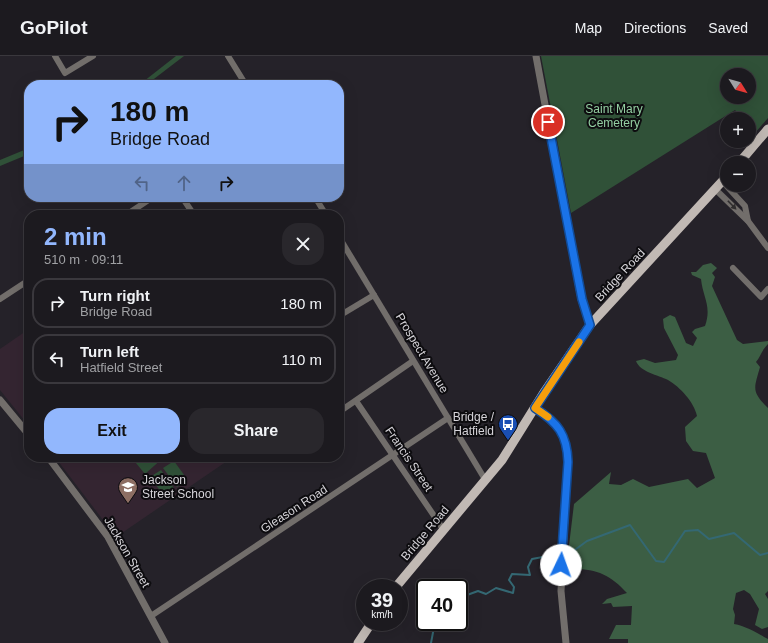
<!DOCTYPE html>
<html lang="en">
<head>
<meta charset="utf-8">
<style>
  body { margin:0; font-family:Arial,sans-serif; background:#29272c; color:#f1f3f6; height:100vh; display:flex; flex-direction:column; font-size:15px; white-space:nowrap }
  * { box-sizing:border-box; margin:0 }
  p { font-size:13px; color:#a0a1a4 }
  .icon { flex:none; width:22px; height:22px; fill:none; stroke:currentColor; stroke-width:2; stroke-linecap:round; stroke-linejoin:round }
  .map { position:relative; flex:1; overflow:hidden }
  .drawer { position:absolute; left:24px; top:154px; width:320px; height:252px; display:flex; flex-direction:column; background:#1c1a1f; border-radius:16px; box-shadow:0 4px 16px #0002,0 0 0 1px #3a383d }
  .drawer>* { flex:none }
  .hud { position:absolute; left:24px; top:24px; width:320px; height:122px; border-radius:16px; box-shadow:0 4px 16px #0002,0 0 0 1px #3a383d; background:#92b7fd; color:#111; overflow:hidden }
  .needle { width:26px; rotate:127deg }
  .fabs { position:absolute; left:720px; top:12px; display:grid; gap:8px }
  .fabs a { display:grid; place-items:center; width:36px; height:36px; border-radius:50%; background:#1c1a1f; box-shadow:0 4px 16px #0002,0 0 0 1px #3a383d; font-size:20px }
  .speed { position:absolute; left:356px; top:523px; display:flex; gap:8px; font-size:20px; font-weight:700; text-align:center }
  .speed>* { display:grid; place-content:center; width:52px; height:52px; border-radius:50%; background:#1c1a1f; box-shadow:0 4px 16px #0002,0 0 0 1px #3a383d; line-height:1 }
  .speed small { font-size:10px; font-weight:400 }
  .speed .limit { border:2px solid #111; border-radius:6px; background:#fff; color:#111 }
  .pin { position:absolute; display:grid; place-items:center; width:34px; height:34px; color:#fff; margin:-17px; border:2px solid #fff; border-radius:50%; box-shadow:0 1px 4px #0007 }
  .me { position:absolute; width:44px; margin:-22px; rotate:3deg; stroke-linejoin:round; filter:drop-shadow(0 0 3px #0008) }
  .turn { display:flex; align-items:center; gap:14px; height:84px; padding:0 20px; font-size:18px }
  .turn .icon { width:52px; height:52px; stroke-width:2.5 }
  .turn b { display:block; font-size:28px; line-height:34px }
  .lanes { display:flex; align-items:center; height:38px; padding:0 20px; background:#0003; justify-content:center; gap:20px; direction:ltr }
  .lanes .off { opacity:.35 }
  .round { display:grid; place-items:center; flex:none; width:42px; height:42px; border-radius:16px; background:#29272c }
  .summary { display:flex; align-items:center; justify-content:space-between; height:68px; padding:0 20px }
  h1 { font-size:24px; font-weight:700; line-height:30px; color:#92b7fd }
  .action { display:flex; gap:8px; margin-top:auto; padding:8px 20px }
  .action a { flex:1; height:46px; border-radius:16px; background:#92b7fd; color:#111; font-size:16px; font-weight:700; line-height:46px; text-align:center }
  .action a+a { background:#29272c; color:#f1f3f6 }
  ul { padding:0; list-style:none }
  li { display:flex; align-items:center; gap:12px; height:50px; margin:0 8px 6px; padding:0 12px; border:2px solid #3a383d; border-radius:16px }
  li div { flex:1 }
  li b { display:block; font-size:15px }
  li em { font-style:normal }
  header { display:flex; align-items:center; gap:24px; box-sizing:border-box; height:56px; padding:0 20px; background:#1c1a1f; border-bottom:1px solid #3a383d }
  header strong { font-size:19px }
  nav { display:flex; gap:22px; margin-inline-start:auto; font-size:14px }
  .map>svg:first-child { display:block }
  .education { fill:#342531 }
  .green { fill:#305138; fill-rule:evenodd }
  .forest { fill:#3c5e44 }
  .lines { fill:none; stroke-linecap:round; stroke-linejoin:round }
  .stream { stroke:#346873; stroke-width:2 }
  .minor { stroke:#726e6b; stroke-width:6 }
  .tertiary { stroke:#726e6b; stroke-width:7 }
  .primary { stroke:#c1b9b4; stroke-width:9 }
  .oneway { fill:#302e2f }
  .route-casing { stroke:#114b97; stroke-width:10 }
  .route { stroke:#1a73e8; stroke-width:7 }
  .slow { stroke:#f59e0b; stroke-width:7 }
  .labels { text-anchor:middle; stroke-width:4; stroke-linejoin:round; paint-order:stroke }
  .park-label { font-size:12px; fill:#94cfa2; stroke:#0d0c0f }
  .street-label { font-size:12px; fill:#d6d4d9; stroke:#0d0c0f }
  .poi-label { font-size:12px; fill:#d6d4d9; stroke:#0d0c0f; text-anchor:end }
</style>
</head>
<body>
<header>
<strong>GoPilot</strong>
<nav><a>Map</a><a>Directions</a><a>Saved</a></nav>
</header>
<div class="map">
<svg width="768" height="587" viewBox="0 0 768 587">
  <rect width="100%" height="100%" fill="#252229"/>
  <g class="education">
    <polygon points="29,273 29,370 0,334 0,293"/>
    <polygon points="55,401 233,401 116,481"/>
  </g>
  <g class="green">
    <polygon points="176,0 184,0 146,29 139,29"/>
    <path d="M541,0H768V62L755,77L749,70V63H743L735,54L571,157ZM727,19H749V41H727Z"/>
    <polygon points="29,92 29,98 0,110 0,104"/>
    <polygon points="131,401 164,401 145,418"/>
    <polygon points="174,405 187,423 177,431 163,412"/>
    <polygon points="161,414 174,432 164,440 150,421"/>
  </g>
  <path class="forest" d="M711,207L717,212L712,217L715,221L712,230L737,284L743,288L768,285V288C761,295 761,300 756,306L760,311C754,333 751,335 768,352V535L765,538L768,543V571L762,573L755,569L759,553L750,538L744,534L736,537L733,553L735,559L734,568C746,570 757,577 768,583V587H628V583H609L616,569H631L632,550L613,551L611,547L602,548L607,543L627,537C610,518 595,512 569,513L568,498L574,448L611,416L609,428L621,429L633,423L649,431L688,423L697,432L715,422L706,397L693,395L686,385L685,371L697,360C694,346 680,331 668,324C658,319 640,316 636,305L644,303L655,307L676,304L678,299L664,272L663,263L670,259L675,261L686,287L693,290L697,282L692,276L695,273L705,270C712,250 703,242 701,223L692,219L691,216H696L703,209Z"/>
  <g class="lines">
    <g class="stream">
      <polyline points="572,496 587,485 630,469 656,505 664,506 685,475 698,474 709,483 734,477 760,499 768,497"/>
      <polyline points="459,542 478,535 486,538 496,532 513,537 514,531 509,524 512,518 530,519 528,511 532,503 548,500"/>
      <polyline points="431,587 435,566"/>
    </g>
    <g class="minor">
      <polyline points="55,0 65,17 93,0"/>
      <polyline points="228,0 246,29"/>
      <polyline points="722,125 745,150 748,165"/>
      <polyline points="715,133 748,165 768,192"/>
      <polyline points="182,141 194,159"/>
      <polyline points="315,141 326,159"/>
      <polyline points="126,159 153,141"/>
      <polyline points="339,181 486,425"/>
      <polyline points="733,212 761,241 768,233"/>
      <polyline points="0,243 29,224"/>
      <polyline points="339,260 374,239"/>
      <polyline points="356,345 443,473"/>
      <polyline points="339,356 413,305"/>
      <polyline points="258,401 266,404 272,401"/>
      <polyline points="151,560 448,362"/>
    </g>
    <g class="tertiary">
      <polyline points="536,0 581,243 590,269"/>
      <polyline points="0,344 29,379"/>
      <path d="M535,352C558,367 567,378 568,406L561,535L566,587"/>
      <polyline points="48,401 108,481 165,587"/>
    </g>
    <g class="primary">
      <polyline points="739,107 768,73"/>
      <polyline points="395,532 502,404 545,335 590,269 727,120"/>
      <polyline points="358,587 372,566"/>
    </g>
  </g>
  <defs><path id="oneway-solid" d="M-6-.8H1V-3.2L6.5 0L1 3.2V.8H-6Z"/></defs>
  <use class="oneway" href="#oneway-solid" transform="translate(732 149) rotate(46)"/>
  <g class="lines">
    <g class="route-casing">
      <path id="route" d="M548,66L582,243L590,269L535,352C558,367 567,378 568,406L561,509"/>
    </g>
    <use href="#route" class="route"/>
    <polyline class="slow" points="548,361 535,352 579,286"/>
  </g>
  <defs>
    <g id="bus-pin" transform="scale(1)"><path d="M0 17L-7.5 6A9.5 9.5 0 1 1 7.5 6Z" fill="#1a4fb4" stroke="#0d0c0f"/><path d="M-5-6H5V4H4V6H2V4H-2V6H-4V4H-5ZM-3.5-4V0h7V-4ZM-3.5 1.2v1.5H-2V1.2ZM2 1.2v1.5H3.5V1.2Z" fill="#fff"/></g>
    <g id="school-pin" transform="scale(1)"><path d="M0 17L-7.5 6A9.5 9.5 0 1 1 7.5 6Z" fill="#8d6e63" stroke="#0d0c0f"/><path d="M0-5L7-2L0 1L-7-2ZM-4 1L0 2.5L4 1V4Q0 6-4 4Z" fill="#fff"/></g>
  </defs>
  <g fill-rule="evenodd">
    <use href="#bus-pin" x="508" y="368"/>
    <use href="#school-pin" x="128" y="431"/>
  </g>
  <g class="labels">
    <g class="park-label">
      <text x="614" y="57">Saint Mary<tspan x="614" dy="14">Cemetery</tspan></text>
    </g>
    <g class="street-label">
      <text transform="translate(620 219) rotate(-47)" y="4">Bridge Road</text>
      <text transform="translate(422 297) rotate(59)" y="4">Prospect Avenue</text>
      <text transform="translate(409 403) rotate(56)" y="4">Francis Street</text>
      <text transform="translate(294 453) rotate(-33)" y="4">Gleason Road</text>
      <text transform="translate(425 477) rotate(-50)" y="4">Bridge Road</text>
      <text transform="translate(127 496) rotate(60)" y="4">Jackson Street</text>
    </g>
    <g class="poi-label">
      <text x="494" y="365">Bridge /<tspan x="494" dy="14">Hatfield</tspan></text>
      <text x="142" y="428" text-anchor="start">Jackson<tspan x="142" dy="14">Street School</tspan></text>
    </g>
  </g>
</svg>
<div class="fabs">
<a><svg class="needle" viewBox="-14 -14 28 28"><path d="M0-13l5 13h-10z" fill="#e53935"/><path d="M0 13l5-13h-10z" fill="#a0a1a4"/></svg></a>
<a>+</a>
<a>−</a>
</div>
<div class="speed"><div>39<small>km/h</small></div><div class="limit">40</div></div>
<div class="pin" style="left:548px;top:66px;background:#d93025"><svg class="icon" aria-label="arrive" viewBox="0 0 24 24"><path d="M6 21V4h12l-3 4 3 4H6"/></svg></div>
<svg class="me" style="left:561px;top:509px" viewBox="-20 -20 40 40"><circle r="19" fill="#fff"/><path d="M0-13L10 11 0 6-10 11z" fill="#1a73e8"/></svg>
<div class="hud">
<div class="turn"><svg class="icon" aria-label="right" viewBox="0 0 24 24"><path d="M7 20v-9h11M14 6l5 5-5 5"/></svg><div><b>180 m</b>Bridge Road</div></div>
<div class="lanes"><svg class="icon off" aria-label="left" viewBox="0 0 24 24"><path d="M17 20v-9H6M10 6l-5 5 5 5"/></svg><svg class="icon off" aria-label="ahead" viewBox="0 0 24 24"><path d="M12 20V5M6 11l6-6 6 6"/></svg><svg class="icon" aria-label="right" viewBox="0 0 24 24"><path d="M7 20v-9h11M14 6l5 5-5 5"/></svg></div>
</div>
<section class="drawer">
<div class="summary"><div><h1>2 min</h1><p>510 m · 09:11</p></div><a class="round"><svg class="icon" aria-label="close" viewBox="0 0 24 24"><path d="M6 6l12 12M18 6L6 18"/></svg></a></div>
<ul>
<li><svg class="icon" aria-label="right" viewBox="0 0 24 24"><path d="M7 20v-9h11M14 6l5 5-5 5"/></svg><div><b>Turn right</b><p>Bridge Road</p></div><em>180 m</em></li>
<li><svg class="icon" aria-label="left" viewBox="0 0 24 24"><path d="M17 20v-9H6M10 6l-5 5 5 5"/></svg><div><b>Turn left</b><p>Hatfield Street</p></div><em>110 m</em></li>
</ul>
<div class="action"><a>Exit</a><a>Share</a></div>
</section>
</div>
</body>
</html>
